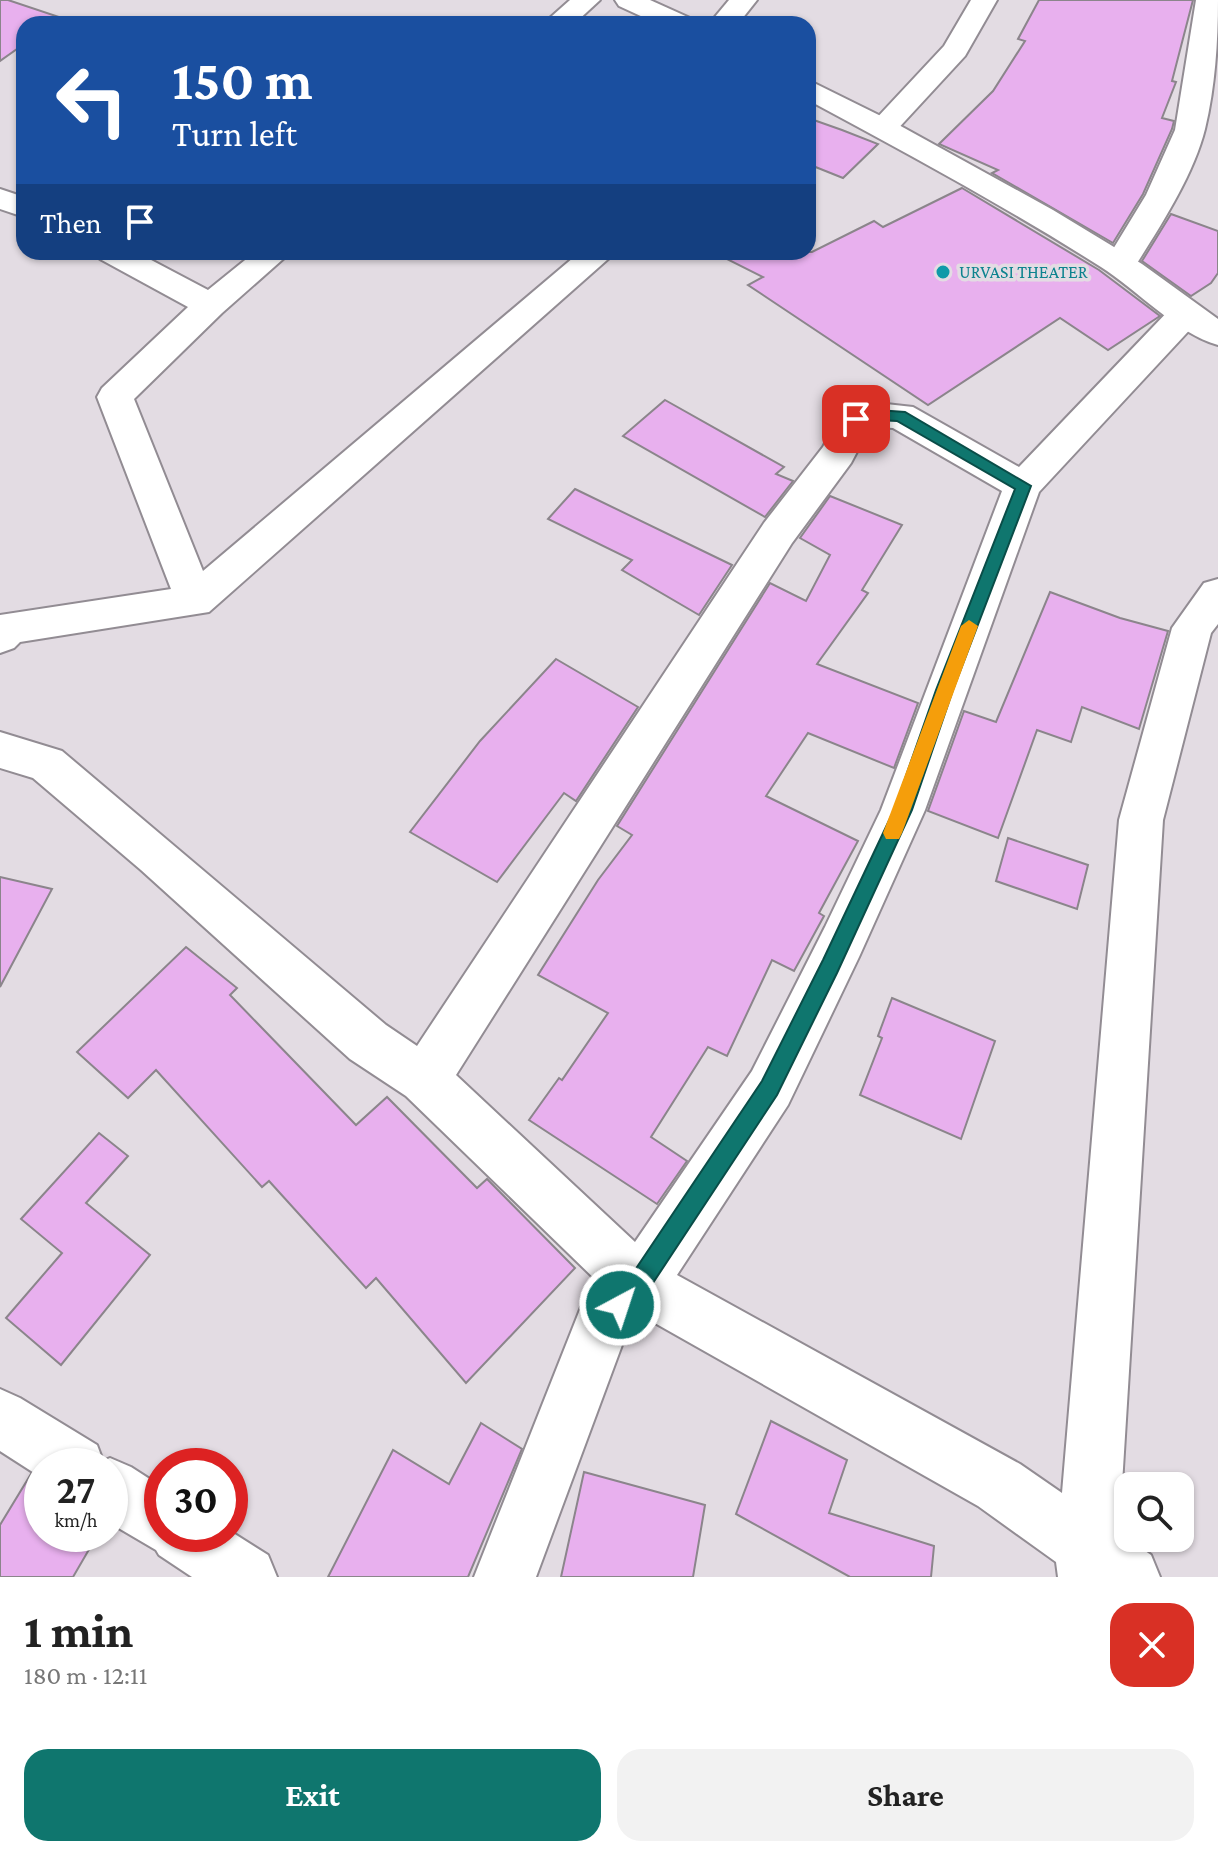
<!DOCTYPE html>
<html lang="en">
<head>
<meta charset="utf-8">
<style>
  body { margin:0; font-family:"Crimson Pro",serif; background:#f2f2f2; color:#222; height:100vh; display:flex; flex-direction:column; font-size:30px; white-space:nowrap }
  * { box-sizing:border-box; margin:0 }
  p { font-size:26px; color:#767676 }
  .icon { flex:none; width:44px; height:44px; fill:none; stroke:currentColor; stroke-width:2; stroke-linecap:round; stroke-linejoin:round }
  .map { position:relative; height:1577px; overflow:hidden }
  .drawer { display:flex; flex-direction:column; background:#fff; flex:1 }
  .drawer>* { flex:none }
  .guide { position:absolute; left:16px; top:16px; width:800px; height:244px; border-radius:24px; box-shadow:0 2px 6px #0004; background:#1a4fa0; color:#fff; overflow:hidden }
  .fabs { position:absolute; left:1114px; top:1472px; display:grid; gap:16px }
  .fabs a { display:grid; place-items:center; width:80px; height:80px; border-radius:16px; background:#fff; box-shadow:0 2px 6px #0004; font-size:40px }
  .speed { position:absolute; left:24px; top:1448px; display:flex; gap:16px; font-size:40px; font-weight:700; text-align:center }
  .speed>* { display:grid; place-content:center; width:104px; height:104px; border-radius:50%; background:#fff; box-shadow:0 2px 6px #0004; line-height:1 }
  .speed small { font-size:20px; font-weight:400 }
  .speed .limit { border:12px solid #d22; background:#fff; color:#111 }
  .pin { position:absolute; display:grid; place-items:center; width:68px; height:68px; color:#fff; margin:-34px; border-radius:16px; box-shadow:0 4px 12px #0006 }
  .me { position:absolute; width:88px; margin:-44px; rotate:40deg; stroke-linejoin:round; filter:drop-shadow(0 0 6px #0008) }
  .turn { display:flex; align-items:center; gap:28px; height:168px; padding:0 24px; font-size:36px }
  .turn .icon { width:104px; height:104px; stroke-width:2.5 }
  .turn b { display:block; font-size:56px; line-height:68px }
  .then { display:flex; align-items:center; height:76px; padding:0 24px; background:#0003; gap:16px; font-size:30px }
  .round { display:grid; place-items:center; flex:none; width:84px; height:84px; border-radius:24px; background:#f2f2f2 }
  .summary { display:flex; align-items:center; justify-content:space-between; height:136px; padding:0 24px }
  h1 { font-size:48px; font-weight:700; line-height:60px }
  .action { display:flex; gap:16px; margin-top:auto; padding:16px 24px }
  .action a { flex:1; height:92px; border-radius:24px; background:#0f766e; color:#fff; font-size:32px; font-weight:700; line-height:92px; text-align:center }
  .action a+a { background:#f2f2f2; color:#222 }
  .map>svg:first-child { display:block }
  .building { fill:#e8b0ee; stroke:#8b858b; stroke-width:2 }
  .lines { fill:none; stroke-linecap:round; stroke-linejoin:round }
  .street-casing { stroke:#928c93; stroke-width:4 }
  .secondary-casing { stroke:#928c93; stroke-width:4 }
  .street { fill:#fff; fill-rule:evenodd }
  .secondary { fill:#fff; fill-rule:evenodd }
  .route { fill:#0f766e; stroke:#0a4d48; stroke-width:2 }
  .slow { fill:#f59e0b }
  .culture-dot { fill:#0f9aa8; stroke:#e3dce3; stroke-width:3 }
  .labels { text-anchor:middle; stroke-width:7; stroke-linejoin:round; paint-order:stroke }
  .far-culture-label { font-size:18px; fill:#0d838f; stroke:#e3dce3; text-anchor:start }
</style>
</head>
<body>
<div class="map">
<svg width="1218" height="1577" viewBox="0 0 1218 1577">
  <rect width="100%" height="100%" fill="#e3dce3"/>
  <g class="building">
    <polygon points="0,0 8,0 62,18 53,24 24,24 24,44 0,61"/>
    <polygon points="1039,0 1193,0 1172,81 1176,82 1162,118 1174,121 1172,129 1143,194 1113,243 992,173 998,170 939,144 993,91 1025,41 1018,39"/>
    <polygon points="808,118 842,130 878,144 843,178 808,164"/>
    <polygon points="962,188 1099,270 1160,316 1108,350 1060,318 928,405 748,285 763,277 713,252 812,252 874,221 883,227"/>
    <polygon points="1171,214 1218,231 1218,273 1211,283 1191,296 1142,261"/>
    <polygon points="665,400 784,467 776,474 793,481 765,517 623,436"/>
    <polygon points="575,489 732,565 699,615 622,570 632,560 548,519"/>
    <polygon points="830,496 902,525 862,590 868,593 817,664 918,703 894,768 808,733 766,796 858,841 819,913 824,916 794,971 772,960 727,1056 708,1047 651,1137 687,1161 657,1204 529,1120 559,1078 562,1080 608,1013 538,975 598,880 632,835 617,826 770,583 806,601 830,555 800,538"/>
    <polygon points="1050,592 1120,618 1168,631 1139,729 1082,707 1071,742 1037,730 998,838 928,811 964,711 996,722"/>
    <polygon points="556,659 638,707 576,801 564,793 497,882 410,832 480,741"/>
    <polygon points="1008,838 1088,865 1077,909 996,881"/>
    <polygon points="0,877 52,889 0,987"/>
    <polygon points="186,947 237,988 230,995 356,1125 387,1097 477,1188 487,1179 575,1268 466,1383 376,1278 366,1288 269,1181 262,1187 156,1070 128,1098 77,1052"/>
    <polygon points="892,998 995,1041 961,1139 860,1095 882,1038 878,1036"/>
    <polygon points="99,1133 128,1156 86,1203 150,1255 61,1365 6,1318 62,1253 21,1219"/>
    <polygon points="771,1421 847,1460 829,1513 934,1546 931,1577 850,1577 736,1514"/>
    <polygon points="481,1423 522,1449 468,1577 328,1577 393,1450 449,1484"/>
    <polygon points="584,1472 705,1505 693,1577 561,1577"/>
    <polygon points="31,1474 42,1481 42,1534 98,1534 73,1577 0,1577 0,1525"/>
  </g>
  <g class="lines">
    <g class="street-casing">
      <g id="street">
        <polygon points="570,0 600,0 574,24 543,24"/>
        <polygon points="729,0 757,0 738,24 709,24"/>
        <polygon points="971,0 997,0 965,56 893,134 883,137 873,134 868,128 873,122 944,46"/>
        <path d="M1196,0H1218C1218,42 1215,88 1205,129C1193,177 1158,230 1132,271L1120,274L1108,271L1104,264L1146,195L1175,130Z"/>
        <polygon points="0,189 24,197 24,217 0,209"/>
        <polygon points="95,252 136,252 208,290 255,252 291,252 222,313 134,399 203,571 580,252 616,252 209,612 20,642 14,648 0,653 0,615 171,589 97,397 102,388 188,307 100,259"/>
        <path d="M1185,303L1197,306L1202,314L1197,322L1039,492L925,810L859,957L788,1105L677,1275L1020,1464L1062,1493L1119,820L1172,628L1204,583L1218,579V624L1211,633L1163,820L1119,1533L1151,1555L1160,1577H1058L1056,1562L978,1506L646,1318L622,1345L536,1577H474L581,1307L601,1285L406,1096L350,1059L141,870L33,778L0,768V732L62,751L386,1025L417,1046L764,523L823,447L843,410L877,403L913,407L1019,467L1173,306ZM877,427L893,428L1002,491L881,810L825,927L752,1071L635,1242L456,1075L792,543L851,463L869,429Z"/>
        <polygon points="0,1389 20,1398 97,1445 103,1461 110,1458 131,1467 162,1487 162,1534 230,1534 230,1531 268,1555 277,1577 192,1577 159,1555 156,1550 110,1523 110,1466 42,1466 42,1478 0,1451"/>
      </g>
    </g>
    <g class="secondary-casing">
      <g id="secondary">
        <polygon points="615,0 650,0 690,18 694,24 658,24 619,6"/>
        <path d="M808,80L897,124L1053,210L1142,264L1218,319V345C1178,334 1137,290 1101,267C1006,207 907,153 808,100Z"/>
      </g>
    </g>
    <use href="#street" class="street"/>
    <use href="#secondary" class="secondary"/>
  </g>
  <polygon class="route" points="877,410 905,412 1031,486 953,690 912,810 837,973 777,1095 647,1292 628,1313 620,1317 612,1313 609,1305 631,1276 762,1081 823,960 894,810 936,690 1015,489 897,421 877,420 856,425 849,419 851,416"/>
  <polygon class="slow" points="969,620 978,626 902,833 899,839 886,839 883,833 961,626"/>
  <circle class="culture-dot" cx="943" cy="272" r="8"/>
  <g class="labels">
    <g class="far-culture-label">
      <text x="959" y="278">URVASI THEATER</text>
    </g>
  </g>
</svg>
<div class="fabs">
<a><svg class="icon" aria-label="search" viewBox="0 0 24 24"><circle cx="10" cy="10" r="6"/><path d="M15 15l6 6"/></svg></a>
</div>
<div class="speed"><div>27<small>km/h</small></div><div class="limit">30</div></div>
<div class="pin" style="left:856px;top:419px;background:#d93025"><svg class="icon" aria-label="arrive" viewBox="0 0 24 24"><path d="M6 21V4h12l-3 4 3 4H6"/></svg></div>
<svg class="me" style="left:620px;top:1305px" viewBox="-20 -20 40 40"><circle r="17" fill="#0f766e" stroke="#fff" stroke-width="3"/><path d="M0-11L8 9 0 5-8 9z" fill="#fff"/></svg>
<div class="guide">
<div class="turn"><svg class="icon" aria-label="left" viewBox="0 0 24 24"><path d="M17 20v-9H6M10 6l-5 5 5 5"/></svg><div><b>150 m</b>Turn left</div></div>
<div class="then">Then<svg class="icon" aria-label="arrive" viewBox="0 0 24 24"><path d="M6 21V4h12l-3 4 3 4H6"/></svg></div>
</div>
</div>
<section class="drawer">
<div class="summary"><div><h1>1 min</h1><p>180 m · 12:11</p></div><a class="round" style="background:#d93025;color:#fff"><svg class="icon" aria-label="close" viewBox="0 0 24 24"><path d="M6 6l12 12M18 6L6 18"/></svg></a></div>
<div class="action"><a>Exit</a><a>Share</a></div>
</section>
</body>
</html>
